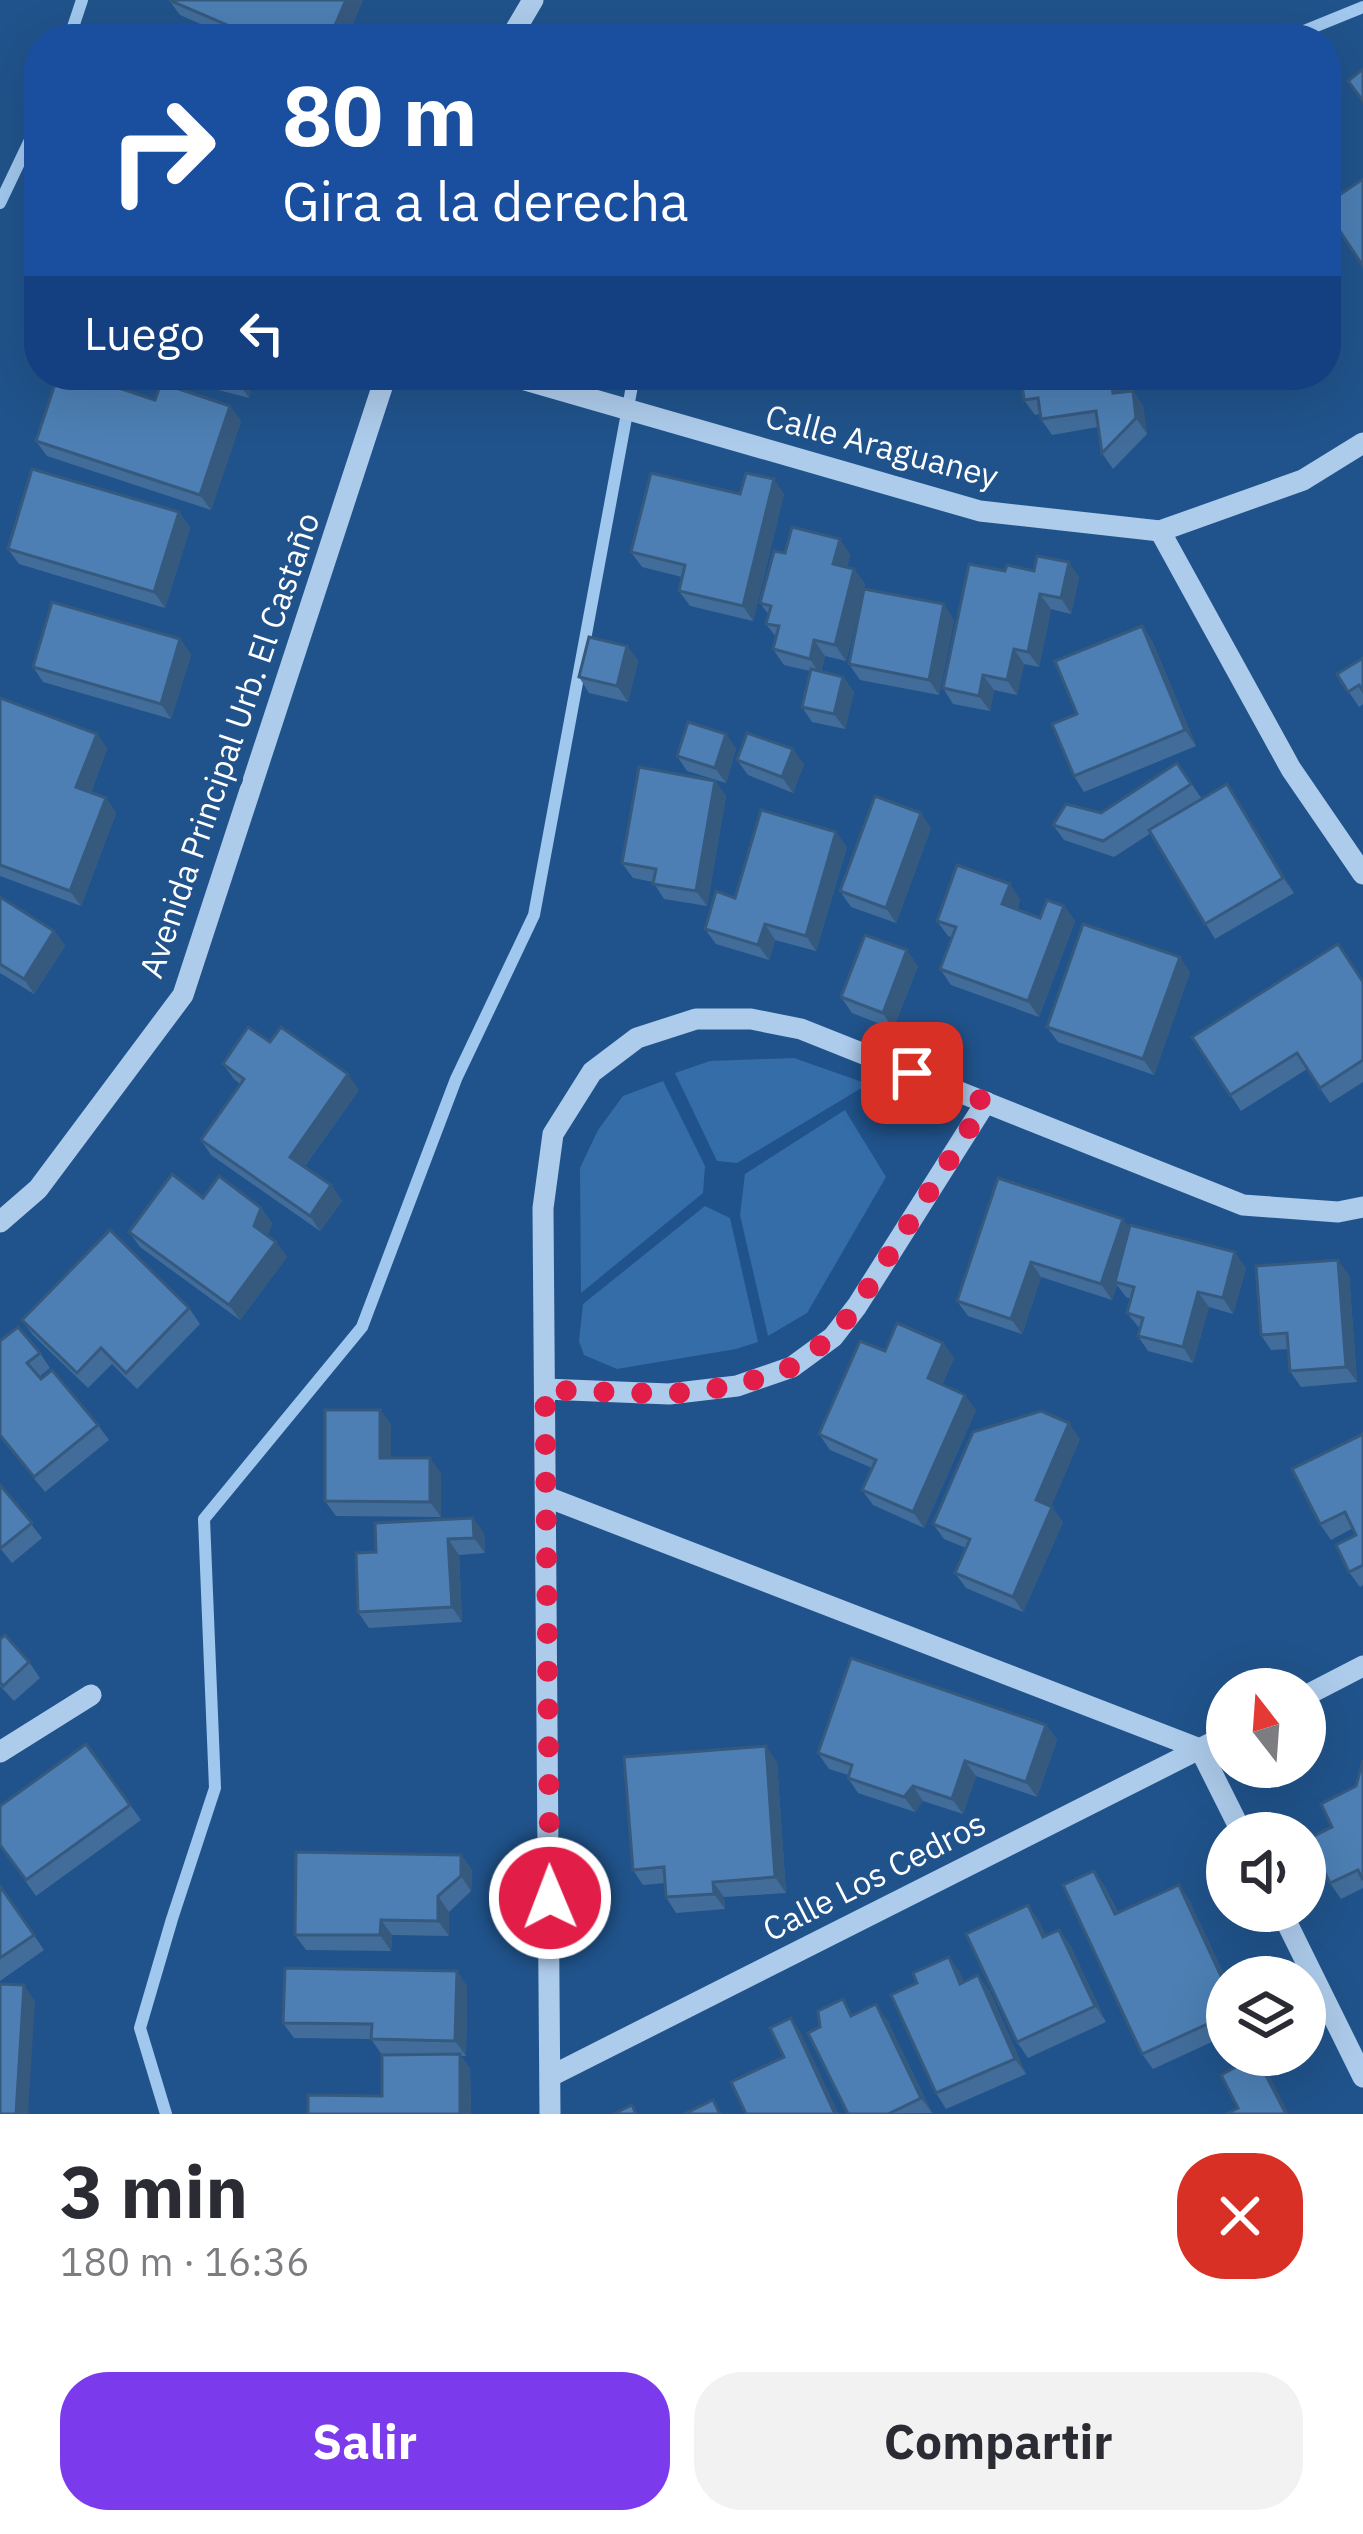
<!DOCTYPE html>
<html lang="es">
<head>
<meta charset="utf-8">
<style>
	body { margin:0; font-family:"IBM Plex Sans",sans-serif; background:#f2f2f3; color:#2b2b33; height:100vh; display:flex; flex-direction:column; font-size:45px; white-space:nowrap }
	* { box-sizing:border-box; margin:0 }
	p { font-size:39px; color:#7c7c81 }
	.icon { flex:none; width:66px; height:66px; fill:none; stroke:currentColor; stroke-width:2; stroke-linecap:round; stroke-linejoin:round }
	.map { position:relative; height:2114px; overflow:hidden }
	.sheet { display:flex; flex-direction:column; background:#fff; flex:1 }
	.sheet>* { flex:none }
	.hud { position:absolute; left:24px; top:24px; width:1317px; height:366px; border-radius:48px; box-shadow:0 12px 48px #0002; background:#1a4fa0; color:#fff; overflow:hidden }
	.needle { width:78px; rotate:343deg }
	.tools { position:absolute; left:1206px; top:1668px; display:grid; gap:24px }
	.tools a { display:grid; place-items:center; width:120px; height:120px; border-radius:50%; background:#fff; box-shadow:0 12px 48px #0002; font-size:60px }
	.pin { position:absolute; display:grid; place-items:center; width:102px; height:102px; color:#fff; margin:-51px; border-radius:24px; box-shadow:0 6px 18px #0006 }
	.me { position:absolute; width:132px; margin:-66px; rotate:359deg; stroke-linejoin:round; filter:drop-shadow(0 0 9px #0008) }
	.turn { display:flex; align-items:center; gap:42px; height:252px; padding:0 60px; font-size:54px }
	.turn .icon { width:156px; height:156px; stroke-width:2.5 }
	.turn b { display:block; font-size:84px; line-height:102px }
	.then { display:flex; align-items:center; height:114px; padding:0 60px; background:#0003; gap:24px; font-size:45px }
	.round { display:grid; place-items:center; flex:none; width:126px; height:126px; border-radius:48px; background:#f2f2f3 }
	.headline { display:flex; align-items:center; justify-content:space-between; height:204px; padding:0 60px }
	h1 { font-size:72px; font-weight:700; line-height:90px }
	.button { display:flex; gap:24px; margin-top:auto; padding:24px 60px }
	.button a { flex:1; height:138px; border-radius:48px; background:#7c3aed; color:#fff; font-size:48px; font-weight:700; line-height:138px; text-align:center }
	.button a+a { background:#f2f2f3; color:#2b2b33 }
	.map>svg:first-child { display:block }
	.green { fill:#346da8 }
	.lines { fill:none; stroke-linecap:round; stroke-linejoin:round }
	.stream { stroke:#a0c7ed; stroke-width:12 }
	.minor { stroke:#adcbeb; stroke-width:21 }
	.wall { fill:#426d9b }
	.shaded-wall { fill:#36597e }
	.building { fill:#4d7fb4; stroke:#36597e; stroke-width:3 }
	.route { stroke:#e11d48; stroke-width:21; stroke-dasharray:0 37.8 }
	.labels { text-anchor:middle; stroke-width:12; stroke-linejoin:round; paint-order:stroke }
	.street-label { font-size:33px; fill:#fff; stroke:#20538b }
</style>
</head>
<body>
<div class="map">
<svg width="1363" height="2114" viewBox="0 0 1363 2114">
	<rect width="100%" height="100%" fill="#20538b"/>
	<g class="green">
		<polygon points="794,1058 868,1084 737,1163 717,1161 675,1073 710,1061"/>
		<polygon points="663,1081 705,1166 703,1193 581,1293 580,1168 598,1130 623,1096"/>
		<polygon points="845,1110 886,1177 807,1313 768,1336 740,1215 745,1174"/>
		<polygon points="705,1206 730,1218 758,1342 736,1349 617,1369 584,1355 579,1341 583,1304"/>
	</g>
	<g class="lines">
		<g class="stream">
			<polyline points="69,39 82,0"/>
			<polyline points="890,39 909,30 956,39"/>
			<polyline points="1291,39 1299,33 1363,7"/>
			<polyline points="0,203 39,121"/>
			<polyline points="166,2114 140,2028 172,1919 215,1788 204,1519 362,1327 456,1079 534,915 634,375"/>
		</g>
		<g class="minor">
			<polyline points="510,39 533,0"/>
			<polyline points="508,375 980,511 1160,531 1303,480 1363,443"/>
			<polyline points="1160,531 1291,769 1363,874"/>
			<polyline points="0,1222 38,1189 183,995 386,375"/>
			<polyline points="545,1389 669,1394 737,1386 792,1367 833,1337 857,1306 986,1102"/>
			<polyline points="547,1497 1200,1749 1242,1833"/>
			<polyline points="1305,1696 1363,1666"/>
			<polyline points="0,1752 91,1695"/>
			<polyline points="1281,1911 1363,2077"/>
			<polyline points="551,2076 1227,1735"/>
			<polyline points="550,2114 543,1208 553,1134 592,1072 637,1038 696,1019 751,1019 801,1029 1243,1205 1338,1212 1363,1207"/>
		</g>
	</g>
	<g class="wall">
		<polygon points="169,0 363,0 346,39 235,39 180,15"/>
		<polygon points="160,375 255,375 249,398"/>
		<polygon points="1021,375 1118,375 1121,392 1133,391 1143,406 1147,434 1113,469 1102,453 1098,427 1052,435 1041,419 1041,414 1035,415 1024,400"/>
		<polygon points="155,400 230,406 241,421 211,510 47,456 36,441"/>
		<polygon points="784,494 753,621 690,606 679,591 682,577 642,567 631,552"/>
		<polygon points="179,512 190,528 165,608 19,564 8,549"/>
		<polygon points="785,553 850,554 847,567 854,569 865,584 846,661 825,656 821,672 843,677 854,692 845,729 812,722 802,707 810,671 784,665 773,649 776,637 766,624 769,615 760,603"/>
		<polygon points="1005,571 1034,571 1079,577 1071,614 1051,609 1039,667 1024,664 1017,695 994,690 990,711 953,704 943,688"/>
		<polygon points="954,620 939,695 860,680 849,664"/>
		<polygon points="1142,626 1152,641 1196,746 1084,792 1074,776 1077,714"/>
		<polygon points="180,639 191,655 171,719 43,682 33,667"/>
		<polygon points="627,646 638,661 628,702 589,693 579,677"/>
		<polygon points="1363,658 1363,704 1359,707 1337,674"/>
		<polygon points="0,698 97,734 107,749 91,792 106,798 116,813 81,906 0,876"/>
		<polygon points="726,734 736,749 726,783 687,771 677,756"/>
		<polygon points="737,760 804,764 793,793 748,775"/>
		<polygon points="1177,763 1202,799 1238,800 1294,893 1215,939 1151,833 1114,857 1064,840 1053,825 1101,813"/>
		<polygon points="715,781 726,796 707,906 664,899 653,882 633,878 622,863"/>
		<polygon points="931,828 896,923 851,907 840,891"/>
		<polygon points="847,847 816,951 775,940 769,960 716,944 705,929 735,898"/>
		<polygon points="0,897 54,931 65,946 34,994 0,973"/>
		<polygon points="1020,899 1017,910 1040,918 1064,906 1075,921 1039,1017 951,985 940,969 952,937 948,936 937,921"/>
		<polygon points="918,966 893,1029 852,1013 841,997"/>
		<polygon points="1190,972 1154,1075 1058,1042 1047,1027"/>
		<polygon points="1363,981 1363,1082 1330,1103 1307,1069 1241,1111 1192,1037"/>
		<polygon points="270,1042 359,1090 304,1167 331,1185 342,1201 320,1231 211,1155 201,1140 240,1084 234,1079 223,1064"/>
		<polygon points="998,1178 1130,1228 1246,1268 1233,1314 1209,1307 1193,1363 1148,1351 1138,1336 1140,1329 1127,1313 1131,1299 1126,1297 1117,1285 1112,1300 1041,1277 1022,1334 968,1316 957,1301"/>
		<polygon points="203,1198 261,1208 272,1223 267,1236 276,1242 287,1257 240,1320 140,1247 129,1232"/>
		<polygon points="1349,1275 1357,1382 1301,1387 1290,1371 1288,1349 1271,1350 1261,1335"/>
		<polygon points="189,1308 200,1324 137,1389 112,1364 88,1388 33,1335 22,1320"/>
		<polygon points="0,1341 40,1353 50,1368 39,1377 98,1425 109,1440 45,1492 0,1437"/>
		<polygon points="943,1343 954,1358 942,1385 976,1410 924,1528 873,1505 862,1490 872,1468 830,1450 819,1434 885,1351"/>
		<polygon points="380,1410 391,1425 391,1458 441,1473 441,1517 336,1516 325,1501"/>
		<polygon points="1363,1434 1363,1585 1360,1587 1349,1572 1356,1535 1353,1528 1331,1540 1320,1524"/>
		<polygon points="1080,1439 1051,1506 1063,1522 1023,1612 966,1588 955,1573 966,1548 944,1539 933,1524"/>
		<polygon points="0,1485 42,1538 12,1563 0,1548"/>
		<polygon points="484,1533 485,1553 459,1555 462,1622 369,1628 358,1612 376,1552"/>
		<polygon points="0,1639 29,1662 40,1678 14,1701 0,1686"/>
		<polygon points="1046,1725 1057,1740 1037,1797 976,1776 963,1814 923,1801 915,1812 858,1793 848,1778 848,1775 829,1769 818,1753"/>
		<polygon points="86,1744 141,1820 36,1896 0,1845"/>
		<polygon points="1363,1760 1363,1888 1341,1899 1330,1883 1332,1827 1356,1786"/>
		<polygon points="777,1762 786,1893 724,1897 725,1909 676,1913 666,1897 665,1883 643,1885 633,1870"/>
		<polygon points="461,1855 472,1870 471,1891 449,1912 449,1936 392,1935 391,1951 306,1950 295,1935"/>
		<polygon points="1094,1871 1105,1887 1118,1913 1179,1885 1189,1900 1227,1981 1227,2035 1153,2069 1142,2054"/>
		<polygon points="0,1886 44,1950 0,1981"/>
		<polygon points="1028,1905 1046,1936 1059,1930 1070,1945 1106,2022 1028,2058 1017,2042"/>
		<polygon points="949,1957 964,1982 989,1990 1026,2074 946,2109 936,2093 917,1983"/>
		<polygon points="467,1986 466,2056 461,2056 470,2069 471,2114 308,2114 382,2096 382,2055 371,2039 294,2038 283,2023"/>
		<polygon points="854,2015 887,2020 932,2113 848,2114 820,2027"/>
	</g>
	<g class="shaded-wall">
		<polygon points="346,0 363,0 346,39 329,39"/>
		<polygon points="241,375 255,375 249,398 239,383"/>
		<polygon points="1110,375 1118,375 1124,409 1113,393"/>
		<polygon points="1133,391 1143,406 1147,434 1136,418"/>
		<polygon points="230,406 241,421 211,510 200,495"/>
		<polygon points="774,479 784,494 753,621 743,606"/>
		<polygon points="179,512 190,528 165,608 154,592"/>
		<polygon points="840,539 850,554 844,579 833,564"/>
		<polygon points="1069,562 1079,577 1071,614 1061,598"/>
		<polygon points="854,569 865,584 846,661 835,645"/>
		<polygon points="1040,594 1051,609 1039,667 1028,652"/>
		<polygon points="944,604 954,620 939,695 929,680"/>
		<polygon points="1142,626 1152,641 1196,746 1185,730"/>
		<polygon points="180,639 191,655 171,719 161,704"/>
		<polygon points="814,640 825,656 820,674 810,659"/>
		<polygon points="627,646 638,661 628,702 617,686"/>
		<polygon points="1014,649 1024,664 1017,695 1007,680"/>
		<polygon points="983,675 994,690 990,711 979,696"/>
		<polygon points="843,677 854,692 845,729 834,714"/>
		<polygon points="97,734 107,749 87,802 76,787"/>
		<polygon points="726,734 736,749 726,783 715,768"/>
		<polygon points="793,749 804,764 793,793 782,777"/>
		<polygon points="715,781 726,796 707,906 696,891"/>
		<polygon points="1227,784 1238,800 1294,893 1283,878"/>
		<polygon points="106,798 116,813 81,906 70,891"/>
		<polygon points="921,813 931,828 896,923 886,908"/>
		<polygon points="836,832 847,847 816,951 806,936"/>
		<polygon points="1010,884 1020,899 1013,919 1002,904"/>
		<polygon points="1064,906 1075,921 1039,1017 1028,1001"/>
		<polygon points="765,924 775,940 769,960 758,945"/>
		<polygon points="54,931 65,946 34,994 24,979"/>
		<polygon points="907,950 918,966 893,1029 883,1013"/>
		<polygon points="1180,957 1190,972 1154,1075 1143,1059"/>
		<polygon points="348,1074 359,1090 300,1172 290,1157"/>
		<polygon points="331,1185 342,1201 320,1231 310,1216"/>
		<polygon points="261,1208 272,1223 265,1241 254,1226"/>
		<polygon points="1123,1219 1134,1234 1112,1300 1101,1284"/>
		<polygon points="276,1242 287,1257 240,1320 229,1305"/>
		<polygon points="1235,1252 1246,1268 1233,1314 1223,1298"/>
		<polygon points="1338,1260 1349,1275 1357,1382 1346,1367"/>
		<polygon points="1031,1262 1041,1277 1022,1334 1011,1319"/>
		<polygon points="1198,1292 1209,1307 1193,1363 1183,1347"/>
		<polygon points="943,1343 954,1358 938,1394 928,1378"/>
		<polygon points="965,1395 976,1410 924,1528 913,1512"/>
		<polygon points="380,1410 391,1425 391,1473 380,1458"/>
		<polygon points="1069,1423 1080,1439 1047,1516 1036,1500"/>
		<polygon points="430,1458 441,1473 441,1517 430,1502"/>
		<polygon points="1052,1507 1063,1522 1023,1612 1013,1597"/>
		<polygon points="473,1518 484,1533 485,1553 474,1538"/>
		<polygon points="448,1539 459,1555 462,1622 452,1607"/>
		<polygon points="1046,1725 1057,1740 1037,1797 1026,1782"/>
		<polygon points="766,1746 777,1762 786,1893 775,1877"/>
		<polygon points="965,1761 976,1776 963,1814 952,1799"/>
		<polygon points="913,1786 923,1801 915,1812 904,1797"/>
		<polygon points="461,1855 472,1870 471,1891 461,1876"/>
		<polygon points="1094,1871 1105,1887 1125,1930 1115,1914"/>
		<polygon points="713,1882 724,1897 725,1909 714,1894"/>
		<polygon points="1179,1885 1189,1900 1227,1981 1227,1989"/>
		<polygon points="438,1896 449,1912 449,1936 438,1921"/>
		<polygon points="1028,1905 1039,1921 1054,1952 1043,1937"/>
		<polygon points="381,1920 392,1935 391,1951 380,1935"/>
		<polygon points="1059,1930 1070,1945 1106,2022 1095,2006"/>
		<polygon points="949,1957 960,1972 971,1999 960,1984"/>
		<polygon points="457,1971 467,1986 466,2056 455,2041"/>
		<polygon points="978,1975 989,1990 1026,2074 1015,2059"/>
		<polygon points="24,1985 35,2001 28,2114 16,2114"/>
		<polygon points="876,2004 887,2020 932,2113 921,2098"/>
		<polygon points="791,2018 801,2033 839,2114 835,2114"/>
		<polygon points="460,2054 470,2069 471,2114 460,2114"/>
		<polygon points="1256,2056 1267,2071 1289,2114 1286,2114"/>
	</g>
	<g class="building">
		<polygon points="169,0 346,0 329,39 260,39"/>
		<polygon points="1363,69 1363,101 1348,81"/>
		<polygon points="1363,179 1363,266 1326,210 1326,204"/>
		<polygon points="58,375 80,375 155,400 161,383 230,406 200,495 36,441"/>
		<polygon points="209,375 241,375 239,383"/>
		<polygon points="1021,375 1110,375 1113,393 1133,391 1136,418 1102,453 1096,411 1041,419 1038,398 1024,400"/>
		<polygon points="32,469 179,512 154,592 8,549"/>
		<polygon points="651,473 740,494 746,473 774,479 743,606 679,591 685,565 631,552"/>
		<polygon points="792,527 840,539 833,564 854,569 835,645 814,640 810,659 773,649 779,626 766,624 771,606 760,603 774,551 785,553"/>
		<polygon points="1037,556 1069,562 1061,598 1040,594 1028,652 1014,649 1007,680 983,675 979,696 943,688 969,564 1005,571 1007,565 1034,571"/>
		<polygon points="864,589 944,604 929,680 849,664"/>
		<polygon points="52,602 180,639 161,704 33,667"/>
		<polygon points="1142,626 1185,730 1074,776 1052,724 1077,714 1055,661"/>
		<polygon points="589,637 627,646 617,686 579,677"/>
		<polygon points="1363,658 1363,691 1359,685 1348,692 1337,674"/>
		<polygon points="811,669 843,677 834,714 802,707"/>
		<polygon points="0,698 97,734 76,787 106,798 70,891 0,865"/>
		<polygon points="688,722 726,734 715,768 677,756"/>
		<polygon points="747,733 793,749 782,777 737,760"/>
		<polygon points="1177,763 1191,784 1103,841 1053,825 1066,804 1101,813"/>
		<polygon points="639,767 715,781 696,891 653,884 656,869 622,863"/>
		<polygon points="1227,784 1283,878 1205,924 1149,830"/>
		<polygon points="875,796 921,813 886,908 840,891"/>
		<polygon points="761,810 836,832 806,936 765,924 758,945 705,929 716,891 735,898"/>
		<polygon points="957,865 1010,884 1002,904 1040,918 1047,900 1064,906 1028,1001 940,969 956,927 937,921"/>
		<polygon points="0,897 54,931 24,979 0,964"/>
		<polygon points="1083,924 1180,957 1143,1059 1047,1027"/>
		<polygon points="865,935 907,950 883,1013 841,997"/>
		<polygon points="1338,944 1363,982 1363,1060 1320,1088 1297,1053 1230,1095 1192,1037"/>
		<polygon points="248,1027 270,1042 281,1027 348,1074 290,1157 331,1185 310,1216 201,1140 244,1079 223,1064"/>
		<polygon points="172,1174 203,1198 219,1176 261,1208 254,1226 276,1242 229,1305 129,1232"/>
		<polygon points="998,1178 1123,1219 1101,1284 1031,1262 1011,1319 957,1301"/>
		<polygon points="1130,1225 1235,1252 1223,1298 1198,1292 1183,1347 1138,1336 1143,1318 1127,1313 1134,1287 1115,1282"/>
		<polygon points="110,1230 189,1308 126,1373 101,1348 77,1373 22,1320"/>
		<polygon points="1338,1260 1346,1367 1290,1371 1287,1333 1261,1335 1256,1266"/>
		<polygon points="897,1323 943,1343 928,1378 965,1395 913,1512 862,1490 876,1460 819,1434 860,1341 885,1351"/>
		<polygon points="18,1327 40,1353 27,1363 41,1379 52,1370 98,1425 34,1477 0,1435 0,1341"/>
		<polygon points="325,1410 380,1410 380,1458 430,1458 430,1502 325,1501"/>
		<polygon points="1041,1411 1069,1423 1036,1500 1052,1507 1013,1597 955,1573 970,1539 933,1524 973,1432"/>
		<polygon points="1363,1434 1363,1565 1349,1572 1336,1545 1356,1535 1345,1512 1320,1524 1292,1469"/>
		<polygon points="0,1485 32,1523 1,1548 0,1546"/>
		<polygon points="473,1518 474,1538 448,1539 452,1607 358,1612 356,1553 376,1552 375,1523"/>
		<polygon points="5,1635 29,1662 3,1686 0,1682 0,1639"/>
		<polygon points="851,1658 1046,1725 1026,1782 965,1761 952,1799 913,1786 904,1797 848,1778 852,1765 818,1753"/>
		<polygon points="86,1744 130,1805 26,1880 0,1845 0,1806"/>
		<polygon points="766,1746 775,1877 713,1882 714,1894 666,1897 664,1867 633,1870 624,1757"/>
		<polygon points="1363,1760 1363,1880 1358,1870 1330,1883 1308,1839 1332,1827 1321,1804 1356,1786"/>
		<polygon points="296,1852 461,1855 461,1876 438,1896 438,1921 381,1920 380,1935 295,1935"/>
		<polygon points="1094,1871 1115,1914 1179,1885 1227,1989 1227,2015 1142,2054 1063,1885"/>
		<polygon points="0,1886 34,1935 0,1958"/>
		<polygon points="1028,1905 1043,1937 1059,1930 1095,2006 1017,2042 966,1934"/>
		<polygon points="949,1957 960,1984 978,1975 1015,2059 936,2093 891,1995 917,1983 913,1973"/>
		<polygon points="285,1968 457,1971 455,2041 371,2039 372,2024 283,2023"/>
		<polygon points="0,1984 24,1985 16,2114 0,2114"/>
		<polygon points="843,1999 851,2016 876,2004 921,2098 888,2114 848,2114 808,2033 820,2027 818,2011"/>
		<polygon points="791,2018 835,2114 746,2114 731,2082 784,2057 770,2028"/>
		<polygon points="460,2054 460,2114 308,2114 308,2095 382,2096 382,2055"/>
		<polygon points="1256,2056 1286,2114 1226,2114 1238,2108 1221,2075"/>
		<polygon points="713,2100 720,2114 684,2114"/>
		<polygon points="632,2105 636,2114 613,2114"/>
	</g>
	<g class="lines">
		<polyline class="route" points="550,1898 545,1390 669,1394 736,1386 792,1367 833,1336 857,1306 986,1102 912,1073"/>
	</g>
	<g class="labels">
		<g class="street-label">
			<text transform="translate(882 446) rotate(15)" y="12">Calle Araguaney</text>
			<text transform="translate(229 745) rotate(-71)" y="12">Avenida Principal Urb. El Castaño</text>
			<text transform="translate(874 1876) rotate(-27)" y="12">Calle Los Cedros</text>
		</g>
	</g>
</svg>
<div class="tools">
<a><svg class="needle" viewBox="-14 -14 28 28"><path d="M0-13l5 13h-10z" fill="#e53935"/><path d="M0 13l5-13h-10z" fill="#7c7c81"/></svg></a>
<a><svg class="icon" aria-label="sound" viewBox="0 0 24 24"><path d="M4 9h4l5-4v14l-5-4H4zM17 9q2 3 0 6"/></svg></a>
<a><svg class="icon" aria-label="layers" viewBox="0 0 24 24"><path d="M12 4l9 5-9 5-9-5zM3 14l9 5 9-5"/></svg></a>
</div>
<div class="pin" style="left:912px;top:1073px;background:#d93025"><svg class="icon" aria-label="arrive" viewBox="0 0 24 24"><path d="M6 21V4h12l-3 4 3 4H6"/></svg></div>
<svg class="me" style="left:550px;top:1898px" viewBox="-20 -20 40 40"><circle r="17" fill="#e11d48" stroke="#fff" stroke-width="3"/><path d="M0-11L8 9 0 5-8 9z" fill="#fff"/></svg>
<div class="hud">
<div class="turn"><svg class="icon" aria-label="right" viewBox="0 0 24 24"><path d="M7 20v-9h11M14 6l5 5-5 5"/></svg><div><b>80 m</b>Gira a la derecha</div></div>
<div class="then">Luego<svg class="icon" aria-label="left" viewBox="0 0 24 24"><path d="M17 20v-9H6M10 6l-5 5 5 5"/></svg></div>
</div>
</div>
<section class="sheet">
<div class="headline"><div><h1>3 min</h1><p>180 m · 16:36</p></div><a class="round" style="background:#d93025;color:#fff"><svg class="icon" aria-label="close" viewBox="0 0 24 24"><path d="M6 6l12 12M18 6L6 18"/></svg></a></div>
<div class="button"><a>Salir</a><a>Compartir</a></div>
</section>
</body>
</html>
